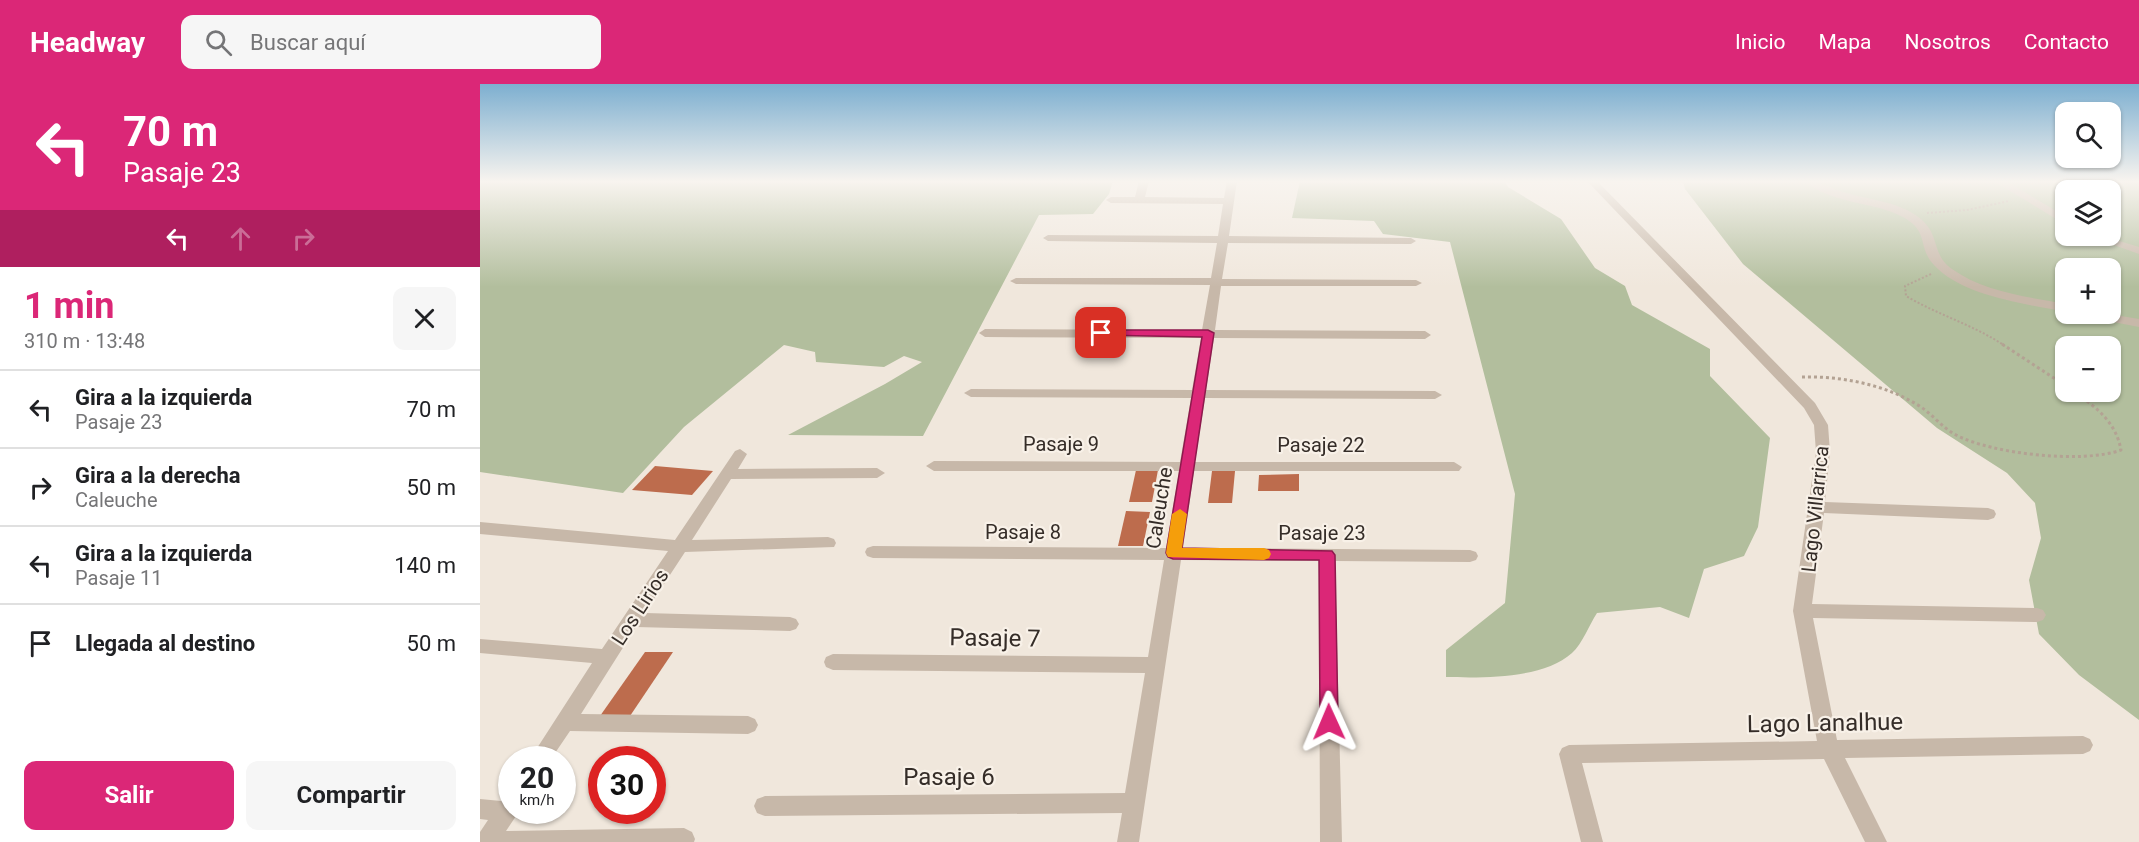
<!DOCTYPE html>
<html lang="es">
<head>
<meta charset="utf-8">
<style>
	body { margin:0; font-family:Roboto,sans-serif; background:#f6f6f6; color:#202124; height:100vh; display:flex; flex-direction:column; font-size:22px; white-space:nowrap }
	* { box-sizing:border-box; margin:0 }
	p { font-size:20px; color:#757577 }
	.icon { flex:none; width:33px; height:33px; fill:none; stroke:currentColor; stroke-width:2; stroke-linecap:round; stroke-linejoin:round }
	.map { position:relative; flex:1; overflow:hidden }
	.panel { display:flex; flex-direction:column; background:#fff; width:480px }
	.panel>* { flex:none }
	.hud { background:#db2777; color:#fff; overflow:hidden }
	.buttons { position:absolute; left:1575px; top:18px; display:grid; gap:12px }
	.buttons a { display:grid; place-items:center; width:66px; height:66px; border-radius:12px; background:#fff; box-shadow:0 2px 4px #0004; font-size:30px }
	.speed { position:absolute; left:18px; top:662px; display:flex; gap:12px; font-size:30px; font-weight:700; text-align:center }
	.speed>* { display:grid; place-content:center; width:78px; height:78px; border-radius:50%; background:#fff; box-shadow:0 2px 4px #0004; line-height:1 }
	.speed small { font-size:15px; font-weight:400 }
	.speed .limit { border:9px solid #d22; background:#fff; color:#111 }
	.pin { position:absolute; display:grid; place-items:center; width:51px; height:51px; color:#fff; margin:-26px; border-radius:12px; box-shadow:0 3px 9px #0006 }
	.me { position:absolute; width:66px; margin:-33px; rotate:359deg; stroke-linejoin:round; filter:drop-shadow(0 0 4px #0008) }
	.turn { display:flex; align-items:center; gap:21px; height:126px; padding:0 24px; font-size:27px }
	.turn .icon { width:78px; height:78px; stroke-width:2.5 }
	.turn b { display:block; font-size:42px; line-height:51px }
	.lanes { display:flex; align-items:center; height:57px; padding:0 24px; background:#0003; justify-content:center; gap:30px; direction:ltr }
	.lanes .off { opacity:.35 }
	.round { display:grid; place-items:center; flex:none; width:63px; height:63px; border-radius:12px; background:#f6f6f6 }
	.head { display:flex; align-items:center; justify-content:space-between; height:102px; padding:0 24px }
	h1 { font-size:36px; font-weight:700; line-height:45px; color:#db2777 }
	.primary-button { display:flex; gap:12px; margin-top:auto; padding:12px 24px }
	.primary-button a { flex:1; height:69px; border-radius:12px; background:#db2777; color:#fff; font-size:24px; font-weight:700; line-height:69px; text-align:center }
	.primary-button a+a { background:#f6f6f6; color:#202124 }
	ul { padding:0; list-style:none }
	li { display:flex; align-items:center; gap:18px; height:78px; padding:0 24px; border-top:2px solid #e0e0e0 }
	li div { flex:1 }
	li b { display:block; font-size:22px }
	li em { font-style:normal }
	header { display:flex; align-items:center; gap:36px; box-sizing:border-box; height:84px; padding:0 30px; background:#db2777; color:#fff }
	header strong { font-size:28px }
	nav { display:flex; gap:33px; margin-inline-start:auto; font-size:21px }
	.search { width:420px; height:54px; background:#f6f6f6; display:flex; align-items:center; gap:15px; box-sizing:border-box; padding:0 21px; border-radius:12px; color:#757577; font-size:22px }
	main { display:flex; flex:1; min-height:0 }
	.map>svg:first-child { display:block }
	.green { fill:#b2be9d; fill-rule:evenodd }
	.building { fill:#bd6c4d }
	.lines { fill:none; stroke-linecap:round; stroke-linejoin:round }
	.path-far1 { stroke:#b3a293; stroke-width:2; stroke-dasharray:2 2; stroke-linecap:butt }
	.path { stroke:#b3a293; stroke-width:3; stroke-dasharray:3 3; stroke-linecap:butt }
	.minor { fill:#c7b8a9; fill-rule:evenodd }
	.route { fill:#db2777; stroke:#8e194d; stroke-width:1.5 }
	.slow { fill:#f59e0b }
	.labels { text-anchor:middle; stroke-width:4.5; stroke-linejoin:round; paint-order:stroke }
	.street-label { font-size:20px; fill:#352d28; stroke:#f8f1e8 }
	.near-street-label { font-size:24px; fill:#352d28; stroke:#f8f1e8 }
</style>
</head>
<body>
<header>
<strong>Headway</strong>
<div class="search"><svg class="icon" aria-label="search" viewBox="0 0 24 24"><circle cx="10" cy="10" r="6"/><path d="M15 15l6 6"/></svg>Buscar aquí</div>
<nav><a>Inicio</a><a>Mapa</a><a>Nosotros</a><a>Contacto</a></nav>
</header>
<main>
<section class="panel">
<div class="hud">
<div class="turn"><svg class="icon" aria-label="left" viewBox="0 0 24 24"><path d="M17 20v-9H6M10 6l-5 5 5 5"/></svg><div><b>70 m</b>Pasaje 23</div></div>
<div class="lanes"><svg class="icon" aria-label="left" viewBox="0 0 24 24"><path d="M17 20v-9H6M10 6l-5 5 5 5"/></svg><svg class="icon off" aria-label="ahead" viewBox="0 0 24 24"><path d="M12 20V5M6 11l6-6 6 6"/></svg><svg class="icon off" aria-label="right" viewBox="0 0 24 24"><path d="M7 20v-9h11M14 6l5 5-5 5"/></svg></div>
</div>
<div class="head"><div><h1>1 min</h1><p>310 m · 13:48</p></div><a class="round"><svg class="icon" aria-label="close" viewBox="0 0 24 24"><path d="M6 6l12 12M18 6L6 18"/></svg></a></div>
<ul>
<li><svg class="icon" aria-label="left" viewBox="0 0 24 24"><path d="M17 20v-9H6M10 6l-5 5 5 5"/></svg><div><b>Gira a la izquierda</b><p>Pasaje 23</p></div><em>70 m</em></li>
<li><svg class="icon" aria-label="right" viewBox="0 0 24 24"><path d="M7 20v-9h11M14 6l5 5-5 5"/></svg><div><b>Gira a la derecha</b><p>Caleuche</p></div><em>50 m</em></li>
<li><svg class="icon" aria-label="left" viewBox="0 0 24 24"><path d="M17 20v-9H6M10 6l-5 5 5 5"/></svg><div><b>Gira a la izquierda</b><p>Pasaje 11</p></div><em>140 m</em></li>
<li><svg class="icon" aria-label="arrive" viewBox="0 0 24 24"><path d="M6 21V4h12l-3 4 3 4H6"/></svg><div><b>Llegada al destino</b></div><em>50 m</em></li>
</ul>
<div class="primary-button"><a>Salir</a><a>Compartir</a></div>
</section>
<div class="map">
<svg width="1659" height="758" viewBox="0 0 1659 758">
	<rect width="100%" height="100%" fill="#f0e7dc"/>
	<g class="green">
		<polygon points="0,97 633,97 629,110 613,130 559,131 443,352 308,351 405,300 442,278 424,272 404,283 336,278 335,268 304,261 204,343 143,409 0,388"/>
		<path d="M820,97h204l4,6 53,32 34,49 30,18 7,19 78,44v27l60,62 -12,89 -14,29 -40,13 -15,49 -29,-11 -63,6c-8,12 -14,30 -25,40 -29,26 -89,25 -126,24v-27l59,-47 10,-109 -65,-252 -67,-8 -9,-13 -82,-3z"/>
		<path d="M1203,97h456v539l-60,-45 -40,-41 -10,-54 12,-42 -6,-35 -28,-30 -70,-45 -194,-164 -58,-75zM1586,106h44v46h-44zM1586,184h44v46h-44zM1586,262h44v46h-44z"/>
	</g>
	<g class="building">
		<polygon points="175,382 233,387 212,411 152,406"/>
		<polygon points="656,386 678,386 672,418 649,418"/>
		<polygon points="732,387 755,387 752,419 728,419"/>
		<polygon points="819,390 819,407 778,407 779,391"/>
		<polygon points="646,427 670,428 663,462 638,462"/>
		<polygon points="165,568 193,568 150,632 120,632"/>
	</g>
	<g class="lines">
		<g class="path-far1">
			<polyline points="1447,129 1487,126 1529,117"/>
			<path d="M1451,190l-26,12 1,10c32,19 68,29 99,50"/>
		</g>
		<g class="path">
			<polyline points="1522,260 1586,302"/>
			<path d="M1322,293c38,-1 81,7 114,27 15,8 25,23 40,31 36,19 127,29 165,15 -5,-28 -25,-43 -47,-58"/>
		</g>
		<g class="minor">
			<polygon points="659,97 669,97 665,113 744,114 747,97 757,97 749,152 931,154 936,157 931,160 748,159 742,195 936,196 942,199 936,202 741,202 735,246 945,247 951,251 945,255 734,254 726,306 955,307 962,311 955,315 725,314 715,378 974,378 982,383 979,387 714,387 703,464 990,466 996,468 998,472 996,476 990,478 855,477 862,758 840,758 839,477 701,476 659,758 637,758 642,729 285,732 277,729 274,722 277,715 285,712 645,709 665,589 353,586 346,583 344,578 346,573 353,570 668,573 684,476 393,474 387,472 385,468 387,464 393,462 686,464 699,387 454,387 446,382 454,377 700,378 711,314 491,313 484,309 491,305 712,306 721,254 505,253 499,249 505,245 722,246 730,201 536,200 530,197 536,194 731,194 737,159 568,157 563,154 568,151 738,152 743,120 631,119 626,116 631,113 655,113"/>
			<polygon points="1107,97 1117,97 1335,319 1348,341 1350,368 1345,418 1508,424 1514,426 1516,430 1514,434 1508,436 1344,429 1332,520 1557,524 1563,526 1566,531 1563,536 1557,538 1333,534 1357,656 1603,652 1610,655 1613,661 1610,667 1603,670 1365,674 1407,758 1385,758 1344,675 1102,679 1123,758 1101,758 1079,670 1082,664 1089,661 1337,657 1313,527 1336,368 1334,341 1324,324"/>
			<path d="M1325,97c14,0 22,6 35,10 26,9 65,10 85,32 14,15 8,33 27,46 32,23 76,28 114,35v8c-40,-8 -104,-16 -132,-47 -17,-18 -4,-33 -31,-48 -30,-16 -73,-13 -98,-36z"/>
			<polygon points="1514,97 1526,97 1586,133 1586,141"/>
			<polygon points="1609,152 1623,152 1659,163 1659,170"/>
			<polygon points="1607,230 1629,230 1659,235 1659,243 1613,234"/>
			<polygon points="260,365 267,370 258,385 397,384 405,389 397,394 251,395 212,456 348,453 354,455 356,459 354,463 205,468 165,529 310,533 316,535 319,540 316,545 310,547 156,543 101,630 268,632 275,635 278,641 275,647 268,650 90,647 71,675 50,675 112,579 0,569 0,555 122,565 188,467 0,450 0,438 195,456 255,367"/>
			<polygon points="32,709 32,726 40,726 26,747 204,744 212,748 215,755 214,758 0,758 0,748 8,736 0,735 0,715 21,717 24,712"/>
		</g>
	</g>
	<linearGradient id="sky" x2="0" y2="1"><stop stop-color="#7dafd0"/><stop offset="0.48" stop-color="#f8f4ef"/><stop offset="1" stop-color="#f8f4ef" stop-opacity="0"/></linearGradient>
	<rect width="1659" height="203" fill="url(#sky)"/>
	<polygon class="route" points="621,246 728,246 734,249 702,464 852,467 855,471 858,638 856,644 849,646 843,644 840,638 839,476 693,475 688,473 686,469 722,253 617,251 617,247"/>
	<polygon class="slow" points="700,425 707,430 702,464 784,464 789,466 791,470 789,474 784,476 688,473 686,469 692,430"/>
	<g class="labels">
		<g class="street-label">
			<text x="581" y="367">Pasaje 9</text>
			<text x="841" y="368">Pasaje 22</text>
			<text transform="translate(679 424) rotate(-81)" y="7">Caleuche</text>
			<text transform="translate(1335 425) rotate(-84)" y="7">Lago Villarrica</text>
			<text x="543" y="455">Pasaje 8</text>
			<text x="842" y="456">Pasaje 23</text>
			<text transform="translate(160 523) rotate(-57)" y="7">Los Lirios</text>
		</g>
		<g class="near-street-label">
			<text transform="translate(515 554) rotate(1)" y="8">Pasaje 7</text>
			<text transform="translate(1345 639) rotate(-1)" y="8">Lago Lanalhue</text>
			<text x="469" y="701">Pasaje 6</text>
		</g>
	</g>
</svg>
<div class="buttons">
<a><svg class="icon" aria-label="search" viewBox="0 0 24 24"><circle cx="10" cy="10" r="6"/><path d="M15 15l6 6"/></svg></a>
<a><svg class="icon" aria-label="layers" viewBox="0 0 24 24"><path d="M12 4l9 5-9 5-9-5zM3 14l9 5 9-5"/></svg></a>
<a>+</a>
<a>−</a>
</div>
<div class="speed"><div>20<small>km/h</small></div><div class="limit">30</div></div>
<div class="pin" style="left:621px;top:249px;background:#d93025"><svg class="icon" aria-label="arrive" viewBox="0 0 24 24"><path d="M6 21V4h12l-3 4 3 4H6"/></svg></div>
<svg class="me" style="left:849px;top:638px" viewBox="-20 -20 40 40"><path d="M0-17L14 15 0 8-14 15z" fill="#db2777" stroke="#fff" stroke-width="4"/></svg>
</div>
</main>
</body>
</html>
